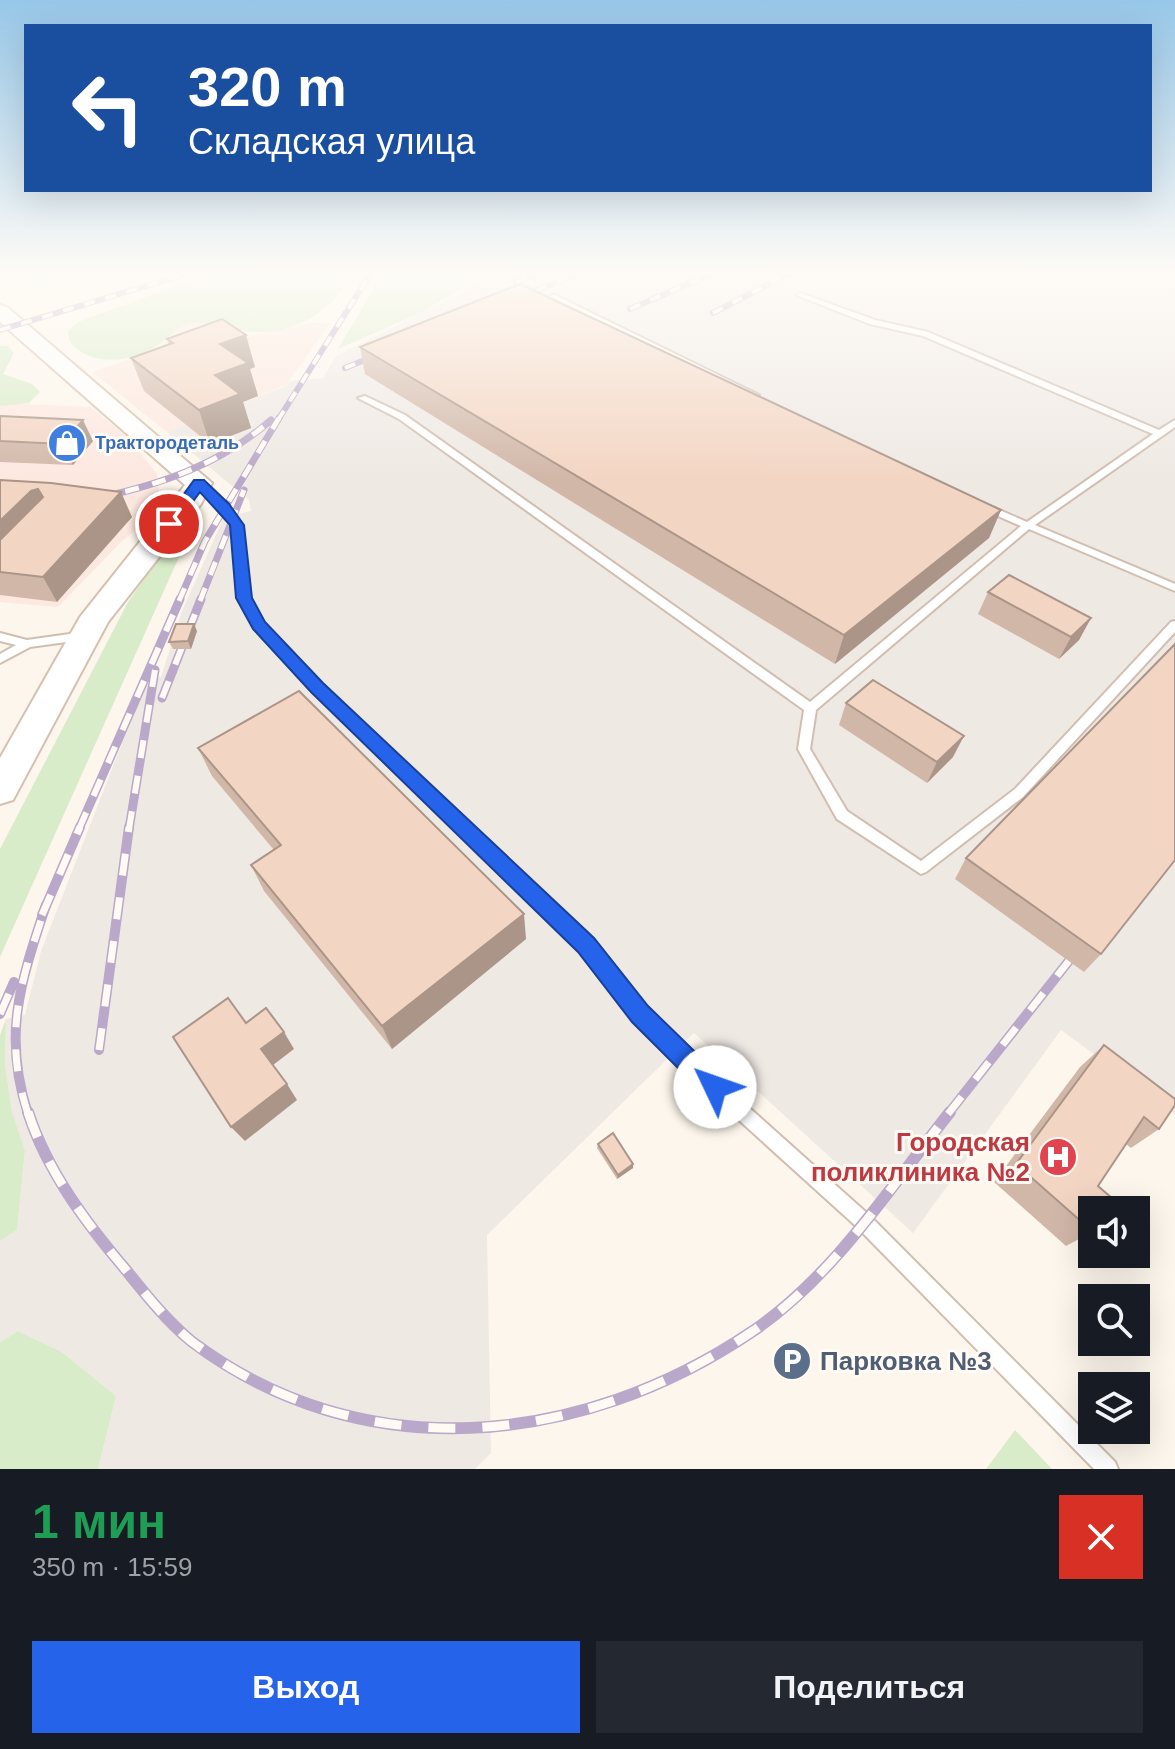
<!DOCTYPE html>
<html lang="ru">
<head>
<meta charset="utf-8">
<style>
	body { margin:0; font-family:Helvetica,sans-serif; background:#242831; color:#f1f3f6; height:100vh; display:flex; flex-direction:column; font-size:30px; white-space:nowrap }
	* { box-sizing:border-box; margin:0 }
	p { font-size:26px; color:#9ea1a6 }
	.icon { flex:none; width:44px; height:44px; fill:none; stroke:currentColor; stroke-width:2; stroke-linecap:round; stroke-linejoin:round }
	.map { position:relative; height:1469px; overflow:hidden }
	.side { display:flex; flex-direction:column; background:#171b24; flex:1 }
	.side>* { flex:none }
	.hud { position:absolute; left:24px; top:24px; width:1128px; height:168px; border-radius:0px; box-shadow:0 8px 32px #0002; background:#1a4fa0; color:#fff; overflow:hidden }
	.tools { position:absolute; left:1078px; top:1196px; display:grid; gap:16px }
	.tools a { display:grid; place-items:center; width:72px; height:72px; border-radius:0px; background:#171b24; box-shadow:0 8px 32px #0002; font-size:40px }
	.pin { position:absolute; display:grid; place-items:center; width:68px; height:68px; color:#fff; margin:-34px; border:4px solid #fff; border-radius:50%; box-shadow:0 2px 8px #0007 }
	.me { position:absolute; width:88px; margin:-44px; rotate:312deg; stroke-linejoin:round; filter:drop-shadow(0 0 6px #0008) }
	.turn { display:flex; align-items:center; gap:28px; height:168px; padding:0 32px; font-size:36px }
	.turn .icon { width:104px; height:104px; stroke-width:2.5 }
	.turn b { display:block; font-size:56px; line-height:68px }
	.round { display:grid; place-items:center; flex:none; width:84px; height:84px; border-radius:0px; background:#242831 }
	.summary { display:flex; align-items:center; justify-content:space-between; height:136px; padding:0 32px }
	h1 { font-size:48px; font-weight:600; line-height:60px; color:#1e9e55 }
	.action { display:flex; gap:16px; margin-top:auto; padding:16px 32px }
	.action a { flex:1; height:92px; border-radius:0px; background:#2563eb; color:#fff; font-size:32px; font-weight:600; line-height:92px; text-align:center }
	.action a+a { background:#242831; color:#f1f3f6 }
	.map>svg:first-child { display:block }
	.commercial { fill:#fde8e0 }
	.industrial { fill:#efe9e4 }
	.green { fill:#d8ecc9 }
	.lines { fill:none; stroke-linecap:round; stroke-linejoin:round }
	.lane-casing { stroke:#d1beb0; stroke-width:4 }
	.secondary-casing { stroke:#d6c0b0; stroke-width:4 }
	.lane { fill:#fff; fill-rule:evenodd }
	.secondary { fill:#fff; fill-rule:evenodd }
	.rail-far4-casing { stroke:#b9a8c9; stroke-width:6 }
	.rail-far3-casing { stroke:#b9a8c9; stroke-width:7 }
	.rail-far2-casing { stroke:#b9a8c9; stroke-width:9 }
	.rail-far1-casing { stroke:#b9a8c9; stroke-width:10 }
	.rail-casing { stroke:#b9a8c9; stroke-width:12 }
	.rail-far4 { stroke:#fffaf3; stroke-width:4; stroke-dasharray:11; stroke-linecap:butt }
	.rail-far3 { stroke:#fffaf3; stroke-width:5; stroke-dasharray:14; stroke-linecap:butt }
	.rail-far2 { stroke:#fffaf3; stroke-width:6; stroke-dasharray:18; stroke-linecap:butt }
	.rail-far1 { stroke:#fffaf3; stroke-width:7; stroke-dasharray:22; stroke-linecap:butt }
	.rail { stroke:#fffaf3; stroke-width:9; stroke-dasharray:27; stroke-linecap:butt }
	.wall { fill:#d1b7a8 }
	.shaded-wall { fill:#aa9588 }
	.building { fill:#f3d5c3; stroke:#aa9588; stroke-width:2 }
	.route { fill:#2563eb; stroke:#184099; stroke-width:2 }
	.labels { text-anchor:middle; stroke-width:6; stroke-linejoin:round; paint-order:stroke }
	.far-shop-label { font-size:18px; font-weight:bold; fill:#366cbe; stroke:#fffaf3; text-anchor:start }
	.near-health-label { font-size:26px; font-weight:bold; fill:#be3a42; stroke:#fffaf3; text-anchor:end }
	.near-service-label { font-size:26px; font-weight:bold; fill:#4e5e75; stroke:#fffaf3; text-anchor:start }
</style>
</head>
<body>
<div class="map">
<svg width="1175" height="1469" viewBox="0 0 1175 1469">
	<rect width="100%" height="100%" fill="#fdf6ec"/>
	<g class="commercial">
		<polygon points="201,317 244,338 310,323 330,323 286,385 167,432 92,372 155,350 173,337 168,325"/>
		<polygon points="0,403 91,407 128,438 157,474 161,510 122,541 58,607 0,602"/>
	</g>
	<polygon class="industrial" points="465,273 1175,273 1175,1114 1061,1030 913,1233 694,1033 487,1235 491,1453 475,1469 98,1469 116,1396 62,1352 18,1331 0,1342 0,1241 17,1230 25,1151 12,1112 5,1065 6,1019 25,1015 41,951 147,679 161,677 182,611 224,517 251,511 249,500 167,432 286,386 290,381 323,378 336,356 482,282"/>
	<g class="green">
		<path d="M107,273c-28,9 -81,23 -104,1z"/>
		<path d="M212,273h141c-21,41 -67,67 -114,57 -17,-3 -36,-12 -54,-5 -9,3 -16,13 -25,19 -23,14 -50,22 -75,10 -11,-6 -16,-10 -17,-23l10,-9z"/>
		<polygon points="383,273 456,273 465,279 465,287 422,312 338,349"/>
		<polygon points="0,346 8,346 14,353 3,374 32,384 40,392 29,403 0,406"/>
		<polygon points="196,519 0,957 0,849 128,602 167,546"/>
		<polygon points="6,1019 5,1065 12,1112 25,1151 17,1230 0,1241 0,1035"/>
		<polygon points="18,1331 62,1352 116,1396 98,1469 0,1469 0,1342"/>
		<polygon points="1015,1430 1052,1469 986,1469"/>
	</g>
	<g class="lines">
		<defs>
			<g id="lane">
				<polygon points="800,293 875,320 928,332 1159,430 1175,420 1175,427 1035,525 1175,584 1175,591 1029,529 816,710 810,749 847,811 921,861 1015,789 1171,622 1175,621 1175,632 1023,797 926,872 921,874 837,819 798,749 804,710 399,419 358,398 365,396 405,415 810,702 1021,526 984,510 984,506 990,506 1027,522 1153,434 923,336 870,324 798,296 797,295"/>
				<polygon points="551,295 555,295 759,395 752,397 551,297"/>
				<polygon points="199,480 202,481 227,505 242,525 249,598 262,623 321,685 591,940 633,996 678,1044 869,1215 1115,1462 1118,1469 1094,1469 857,1227 666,1054 623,1006 581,950 313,691 254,628 239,598 232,525 221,509 196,485 196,481"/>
				<polygon points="84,632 89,636 88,639 30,647 0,663 0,654 16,645 0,641 0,633 27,640"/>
			</g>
			<polygon id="secondary" points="0,305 7,307 212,483 201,504 108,622 13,800 0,804 0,758 80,617 185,485 0,322"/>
		</defs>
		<use href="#lane" class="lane-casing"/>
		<use href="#secondary" class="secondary-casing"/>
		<use href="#lane" class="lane"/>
		<use href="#secondary" class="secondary"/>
		<defs>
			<g id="rail-far4">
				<polyline points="516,282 540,273"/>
				<polyline points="516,299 579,273"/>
				<polyline points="630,309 713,273"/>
				<polyline points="713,313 790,273"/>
				<polyline points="0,330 189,273"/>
				<polyline points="345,368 382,353"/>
				<polyline points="278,420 371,273"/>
			</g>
			<g id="rail-far3">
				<path d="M98,498c64,-14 123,-34 173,-78"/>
				<polyline points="179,601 205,541 279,418"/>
				<polyline points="200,601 244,490"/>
			</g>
			<g id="rail-far2">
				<polyline points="162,698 201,599"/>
				<polyline points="79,829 180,599"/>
				<polyline points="129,829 155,670"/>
			</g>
			<g id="rail-far1">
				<polyline points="42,915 80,827"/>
				<polyline points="0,1014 14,982"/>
				<polyline points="99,1050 129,827"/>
				<path d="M28,1114c-26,-80 -7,-133 18,-209"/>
				<polyline points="948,1114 1083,943"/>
			</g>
			<path id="rail" d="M28,1112c19,59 58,111 98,158 20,25 40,50 65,71 170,128 389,107 562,-10 81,-55 137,-144 197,-219"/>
		</defs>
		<use href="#rail-far4" class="rail-far4-casing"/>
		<use href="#rail-far3" class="rail-far3-casing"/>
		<use href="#rail-far2" class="rail-far2-casing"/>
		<use href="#rail-far1" class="rail-far1-casing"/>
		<use href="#rail" class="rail-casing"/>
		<use href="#rail-far4" class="rail-far4"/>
		<use href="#rail-far3" class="rail-far3"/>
		<use href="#rail-far2" class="rail-far2"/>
		<use href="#rail-far1" class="rail-far1"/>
		<use href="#rail" class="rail"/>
	</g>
	<g class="wall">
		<polygon points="167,339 255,367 250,369 258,396 243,402 251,428 210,444 144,391 131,358 169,344"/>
		<polygon points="360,347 1001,510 989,538 835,664 365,374"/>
		<polygon points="0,416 93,441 73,465 0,462"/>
		<polygon points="0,480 132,517 57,602 0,595"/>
		<polygon points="988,592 1091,618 1079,640 1059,659 978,614"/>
		<polygon points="197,631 191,649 173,649 169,642"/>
		<polygon points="846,703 953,757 927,783 839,725"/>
		<polygon points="198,748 526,939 392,1049 264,891 251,865 274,850 212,776"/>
		<polygon points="966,858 1101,954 1084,972 955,879"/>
		<polygon points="1104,1045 1159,1129 1131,1148 1126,1144 1098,1186 1092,1210 1092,1232 1066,1246 994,1182 1080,1067"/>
		<polygon points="598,1144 633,1164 633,1168 617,1179 597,1148"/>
	</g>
	<g class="shaded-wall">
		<polygon points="246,335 255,367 250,369 258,396 243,402 251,428 210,444 199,410 215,375 220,344"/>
		<polygon points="83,420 93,441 73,465 63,444"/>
		<polygon points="38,489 51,513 0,561 0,521 31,491"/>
		<polygon points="121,492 132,517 57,602 43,577"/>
		<polygon points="1001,510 989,538 835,664 844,635"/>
		<polygon points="1091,618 1079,640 1059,659 1071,637"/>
		<polygon points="194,624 197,631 191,649 188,641"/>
		<polygon points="964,736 953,757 927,783 937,762"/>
		<polygon points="524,914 526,939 392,1049 382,1026"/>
		<polygon points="284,1032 294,1049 273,1065 261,1049"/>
		<polygon points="287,1084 297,1100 245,1141 231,1127"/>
		<polygon points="633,1164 633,1168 617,1179 618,1175"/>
	</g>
	<g class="building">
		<polygon points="520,284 1001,510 844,635 360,347"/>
		<polygon points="222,319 246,335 220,344 248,363 215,375 240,394 199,410 131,358 173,343 167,339"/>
		<polygon points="0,416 83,420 63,444 0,441"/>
		<polygon points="0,480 51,483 121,492 43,577 0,572 0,540 43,497 38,489 31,491 0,521"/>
		<polygon points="1009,575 1091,618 1071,637 988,592"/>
		<polygon points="176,624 194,624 188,641 169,642"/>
		<polygon points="1175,644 1175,860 1101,954 966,858"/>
		<polygon points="873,680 964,736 937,762 846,703"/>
		<polygon points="299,691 524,914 382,1026 251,865 281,845 198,748"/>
		<polygon points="228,998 246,1023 266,1008 284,1032 261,1049 287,1084 231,1127 173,1037"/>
		<polygon points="1104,1045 1175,1099 1175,1105 1159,1129 1144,1117 1098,1186 1113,1199 1106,1210 1092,1210 1092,1231 1016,1164"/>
		<polygon points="613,1133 633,1164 618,1175 598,1144"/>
	</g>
	<linearGradient id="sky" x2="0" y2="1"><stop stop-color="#97c7e8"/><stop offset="0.57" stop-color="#fefbf6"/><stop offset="1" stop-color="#fefbf6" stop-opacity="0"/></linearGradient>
	<rect width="1175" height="479" fill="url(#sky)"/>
	<polygon class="route" points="194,480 204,480 229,504 244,525 252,598 265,622 323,683 594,938 648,1006 723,1079 727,1087 723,1096 715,1099 706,1096 632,1022 578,952 311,692 253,629 236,598 230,525 200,492 174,527 164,527 162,524"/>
	<defs>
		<symbol id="shop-disc" viewBox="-11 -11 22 22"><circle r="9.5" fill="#3f7fe0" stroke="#fffaf3"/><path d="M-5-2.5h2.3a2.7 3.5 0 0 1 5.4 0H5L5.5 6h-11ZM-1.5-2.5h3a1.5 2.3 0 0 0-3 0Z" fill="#fff"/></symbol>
		<symbol id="hospital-disc" viewBox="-11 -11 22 22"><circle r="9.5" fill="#e0444e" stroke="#fffaf3"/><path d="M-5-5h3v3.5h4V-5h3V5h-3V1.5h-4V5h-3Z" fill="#fff"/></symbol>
		<symbol id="parking-disc" viewBox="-11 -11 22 22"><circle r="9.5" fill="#5c6f8a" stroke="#fffaf3"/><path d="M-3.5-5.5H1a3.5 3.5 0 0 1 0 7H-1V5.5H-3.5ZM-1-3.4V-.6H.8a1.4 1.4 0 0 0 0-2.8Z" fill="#fff"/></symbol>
	</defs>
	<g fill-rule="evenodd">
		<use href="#shop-disc" x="45" y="421" width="44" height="44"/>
		<use href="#hospital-disc" x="1036" y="1135" width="44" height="44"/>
		<use href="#parking-disc" x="770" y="1339" width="44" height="44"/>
	</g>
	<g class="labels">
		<g class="far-shop-label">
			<text x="95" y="449">Трактородеталь</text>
		</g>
		<g class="near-health-label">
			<text x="1030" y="1151">Городская<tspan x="1030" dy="30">поликлиника №2</tspan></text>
		</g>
		<g class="near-service-label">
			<text x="820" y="1370">Парковка №3</text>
		</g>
	</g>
</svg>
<div class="tools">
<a><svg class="icon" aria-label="sound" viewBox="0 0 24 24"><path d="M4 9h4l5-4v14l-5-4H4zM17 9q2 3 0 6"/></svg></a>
<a><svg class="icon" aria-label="search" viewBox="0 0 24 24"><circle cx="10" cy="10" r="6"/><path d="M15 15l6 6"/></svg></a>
<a><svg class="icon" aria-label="layers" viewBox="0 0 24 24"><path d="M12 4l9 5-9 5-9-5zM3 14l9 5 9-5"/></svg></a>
</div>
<div class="pin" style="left:169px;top:524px;background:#d93025"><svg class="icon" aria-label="arrive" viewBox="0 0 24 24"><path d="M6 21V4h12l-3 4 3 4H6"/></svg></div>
<svg class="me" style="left:715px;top:1087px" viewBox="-20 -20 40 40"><circle r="19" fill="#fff"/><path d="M0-13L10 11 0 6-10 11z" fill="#2563eb"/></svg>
<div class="hud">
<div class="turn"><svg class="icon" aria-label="left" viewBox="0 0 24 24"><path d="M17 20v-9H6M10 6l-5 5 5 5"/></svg><div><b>320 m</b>Складская улица</div></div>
</div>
</div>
<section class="side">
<div class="summary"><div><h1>1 мин</h1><p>350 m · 15:59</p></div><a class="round" style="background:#d93025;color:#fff"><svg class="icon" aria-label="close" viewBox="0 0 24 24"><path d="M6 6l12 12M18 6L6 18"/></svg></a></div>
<div class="action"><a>Выход</a><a>Поделиться</a></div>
</section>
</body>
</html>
